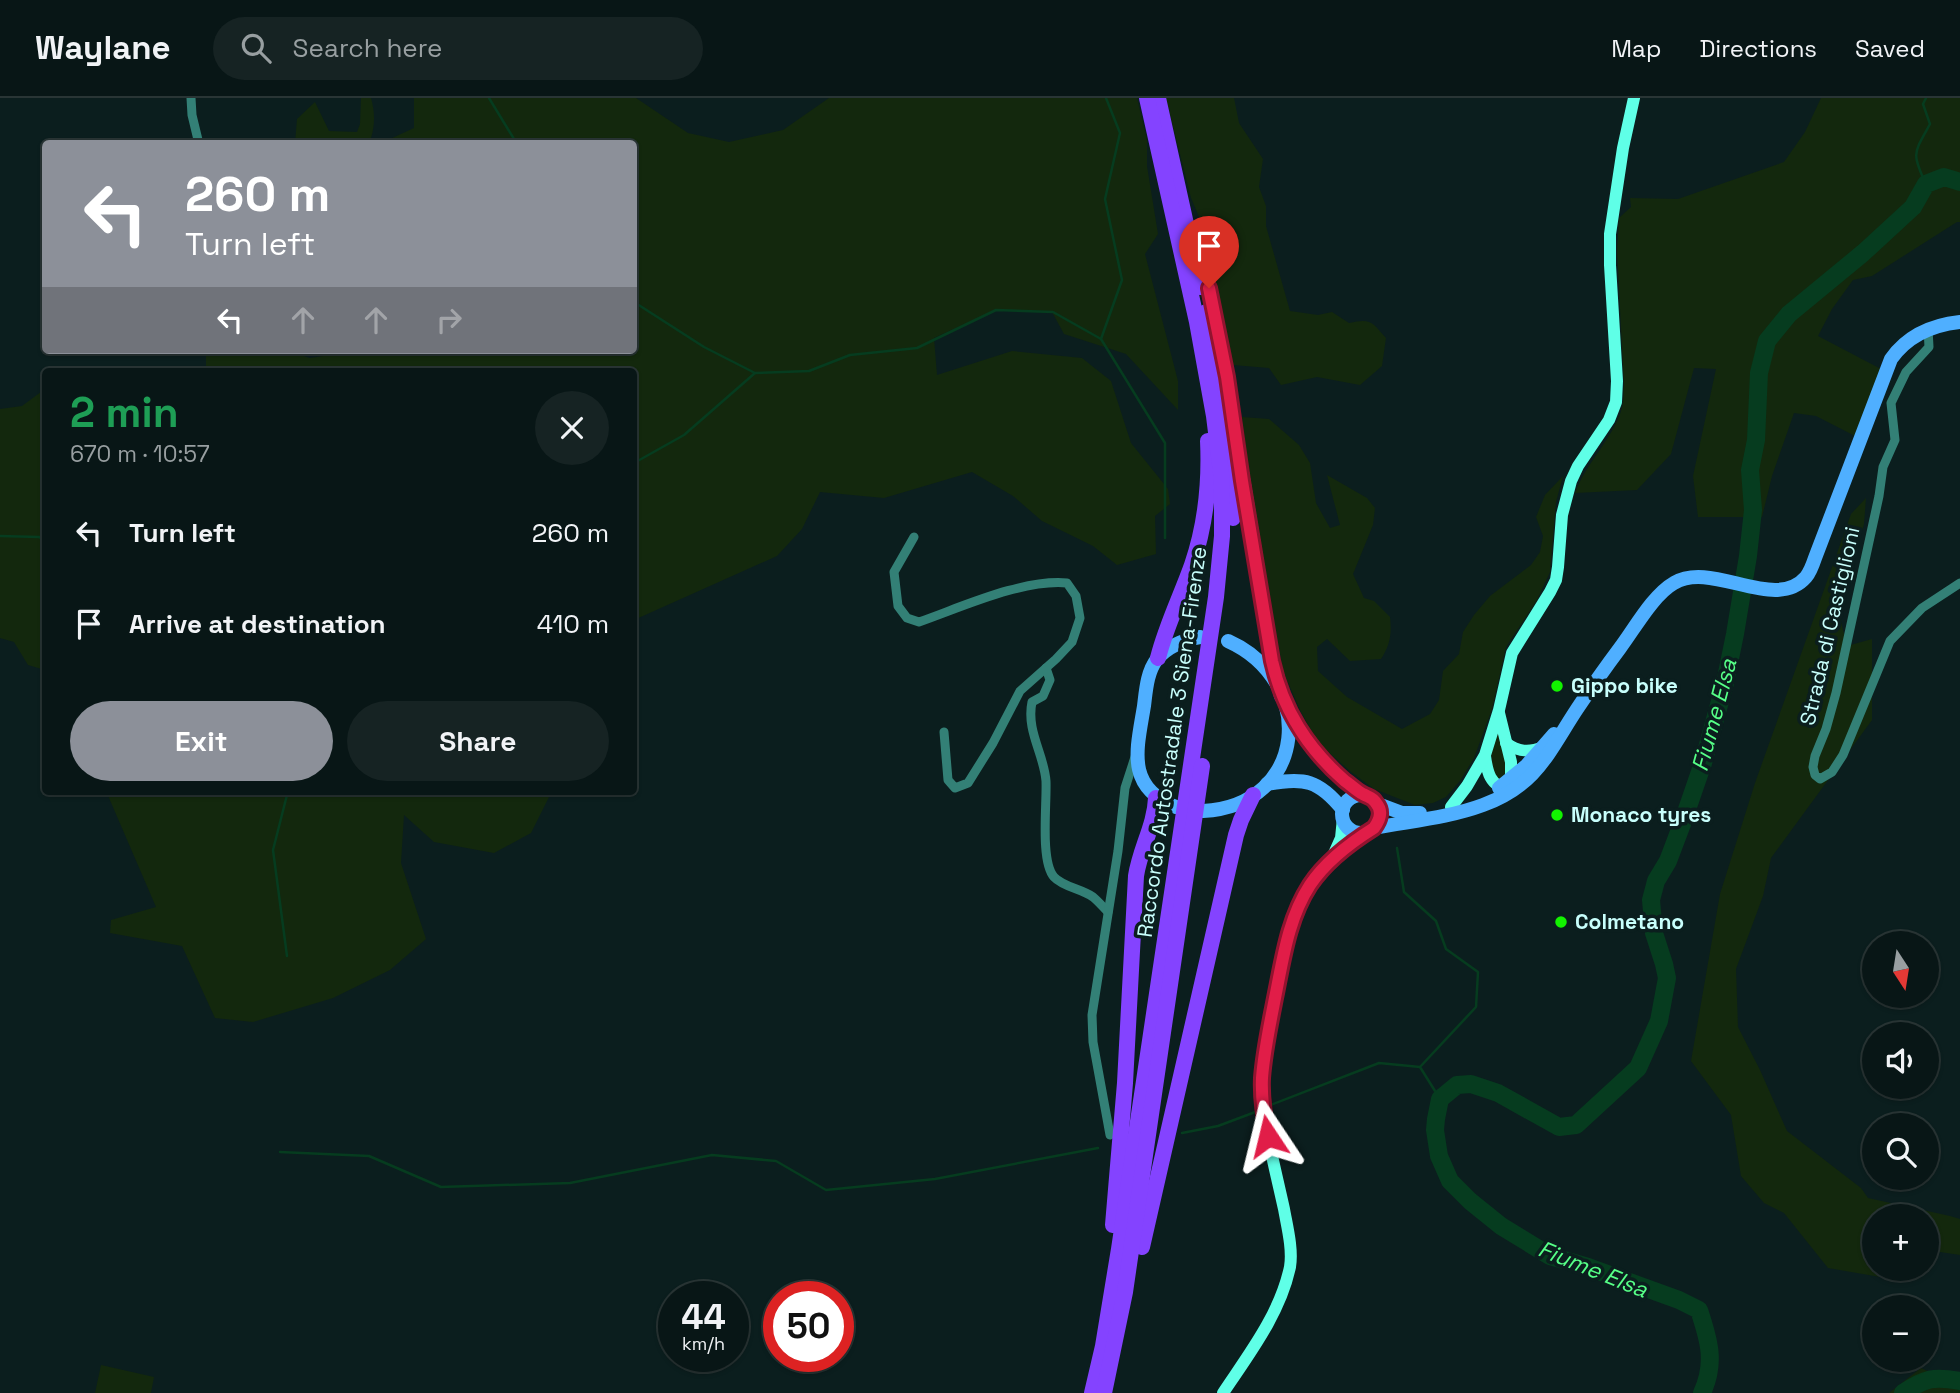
<!DOCTYPE html>
<html lang="en">
<head>
<meta charset="utf-8">
<style>
	body { margin:0; font-family:"Space Grotesk",sans-serif; background:#162323; color:#f1f3f6; height:100vh; display:flex; flex-direction:column; font-size:26px; white-space:nowrap }
	* { box-sizing:border-box; margin:0 }
	p { font-size:23px; color:#989fa1 }
	.icon { flex:none; width:38px; height:38px; fill:none; stroke:currentColor; stroke-width:2; stroke-linecap:round; stroke-linejoin:round }
	.map { position:relative; flex:1; overflow:hidden }
	.drawer { position:absolute; left:42px; top:270px; width:595px; height:427px; display:flex; flex-direction:column; background:#081616; border-radius:7px; box-shadow:0 2px 5px #0004,0 0 0 2px #293535 }
	.drawer>* { flex:none }
	.top-card { position:absolute; left:42px; top:42px; width:595px; height:214px; border-radius:7px; box-shadow:0 2px 5px #0004,0 0 0 2px #293535; background:#8c9099; color:#fff; overflow:hidden }
	.needle { width:46px; rotate:168deg }
	.tools { position:absolute; left:1862px; top:833px; display:grid; gap:14px }
	.tools a { display:grid; place-items:center; width:77px; height:77px; border-radius:50%; background:#081616; box-shadow:0 2px 5px #0004,0 0 0 2px #293535; font-size:35px }
	.speed { position:absolute; left:658px; top:1183px; display:flex; gap:14px; font-size:35px; font-weight:700; text-align:center }
	.speed>* { display:grid; place-content:center; width:91px; height:91px; border-radius:50%; background:#081616; box-shadow:0 2px 5px #0004,0 0 0 2px #293535; line-height:1 }
	.speed small { font-size:18px; font-weight:400 }
	.speed .limit { border:10px solid #d22; background:#fff; color:#111 }
	.pin { position:absolute; display:grid; place-items:center; width:60px; height:60px; color:#fff; margin:-72px -30px; border-radius:50% 50% 50% 0; rotate:-45deg; box-shadow:0 0 7px #0007 }
	.pin .icon { rotate:45deg }
	.me { position:absolute; width:77px; margin:-38px; rotate:350deg; stroke-linejoin:round; filter:drop-shadow(0 0 5px #0008) }
	.turn { display:flex; align-items:center; gap:24px; height:147px; padding:0 28px; font-size:32px }
	.turn .icon { width:91px; height:91px; stroke-width:2.5 }
	.turn b { display:block; font-size:49px; line-height:60px }
	.lanes { display:flex; align-items:center; height:66px; padding:0 28px; background:#0003; justify-content:center; gap:35px; direction:ltr }
	.lanes .off { opacity:.35 }
	.round { display:grid; place-items:center; flex:none; width:74px; height:74px; border-radius:37px; background:#162323 }
	.headline { display:flex; align-items:center; justify-content:space-between; height:119px; padding:0 28px }
	h1 { font-size:42px; font-weight:600; line-height:52px; color:#1e9e55 }
	.action { display:flex; gap:14px; margin-top:auto; padding:14px 28px }
	.action a { flex:1; height:80px; border-radius:42px; background:#8c9099; color:#fff; font-size:28px; font-weight:600; line-height:80px; text-align:center }
	.action a+a { background:#162323; color:#f1f3f6 }
	ul { padding:0; list-style:none }
	li { display:flex; align-items:center; gap:21px; height:91px; padding:0 28px }
	li div { flex:1 }
	li b { display:block; font-size:26px }
	li em { font-style:normal }
	header { display:flex; align-items:center; gap:42px; box-sizing:border-box; height:98px; padding:0 35px; background:#081616; border-bottom:2px solid #293535 }
	header strong { font-size:33px }
	nav { display:flex; gap:38px; margin-inline-start:auto; font-size:24px }
	.search { width:490px; height:63px; background:#162323; display:flex; align-items:center; gap:18px; box-sizing:border-box; padding:0 24px; border-radius:38px; color:#989fa1; font-size:26px }
	.map>svg:first-child { display:block }
	.green { fill:#13280d }
	.lines { fill:none; stroke-linecap:round; stroke-linejoin:round }
	.stream { stroke:#063c1f; stroke-width:2.5 }
	.river { stroke:#063c1f; stroke-width:18 }
	.street { stroke:#338076; stroke-width:9 }
	.secondary { stroke:#5fffe7; stroke-width:12 }
	.primary { stroke:#4fafff; stroke-width:14 }
	.highway { stroke:#8443ff; stroke-width:16 }
	.route-casing { stroke:#92132f; stroke-width:18 }
	.route { stroke:#e11d48; stroke-width:12 }
	.poi-dot { fill:#12f300; stroke:#0b1e1e; stroke-width:2.5 }
	.labels { text-anchor:middle; stroke-width:7; stroke-linejoin:round; paint-order:stroke }
	.street-label { font-size:21px; fill:#c8fffc; stroke:#0b1e1e }
	.poi-label { font-size:21px; font-weight:bold; fill:#c8fffc; stroke:#0b1e1e; text-anchor:start }
	.water-label { font-size:23px; font-style:italic; fill:#56ff87; stroke:#0b1e1e }
</style>
</head>
<body>
<header>
<strong>Waylane</strong>
<div class="search"><svg class="icon" aria-label="search" viewBox="0 0 24 24"><circle cx="10" cy="10" r="6"/><path d="M15 15l6 6"/></svg>Search here</div>
<nav><a>Map</a><a>Directions</a><a>Saved</a></nav>
</header>
<div class="map">
<svg width="1960" height="1295" viewBox="0 0 1960 1295">
	<rect width="100%" height="100%" fill="#0b1e1e"/>
	<g class="green">
		<path d="M361,0h10c4,14 4,27 0,40l19,1 24,-11v-30h222l52,35 41,9 54,-12 46,-32h308l10,42v26l11,68 -13,20 33,127v29l-52,-56 -62,-20 -12,-22 -56,-2 -62,28 3,37 75,-24 70,7 29,23 20,62 37,46 2,15 -15,12 1,38 -39,11 -24,-19 -51,-25 -29,-25 -41,-24 -88,26 -64,-6 -18,37 -25,27 -143,64v-249h-428v-21h78l26,8 33,-5 6,-3h285v-206l-339,-1 2,-24 18,-17 14,29 28,1 3,-8z"/>
		<path d="M1166,0h68l5,25 24,36 -4,28 7,19v20l24,85 28,4 14,-3 17,11c22,-5 23,-1 37,15l-4,28 -22,19 -43,-8 -36,8 -12,-17 -36,-3 -31,-141 -11,-26z"/>
		<path d="M1821,0h139v124h-3l-85,54 -19,4 -21,29 -14,27 63,33 -26,67 -39,-20 -22,-3 -22,63 -10,41h-64l-5,-41 23,-107 -22,-1 -23,86 -34,36 -62,3c11,-31 43,-60 48,-90 1,-6 0,-12 1,-18l-7,-134 2,-33 12,-11 -1,-9 48,1 106,-37 21,-30z"/>
		<polygon points="45,291 46,292 45,572 28,567 14,544 0,540 0,311 22,308"/>
		<path d="M1242,319l27,2 30,26 11,18 6,40 14,25 10,-3 -13,-50 40,23 8,10 -2,17 -20,49 11,24 10,3 16,16c2,17 0,28 -9,42l-31,2 -23,-22 -10,8 1,24 29,26 55,32 28,-15 9,-14 4,-29 16,-17 4,-22 11,-17 16,-19 41,-31 9,-13 3,-16 -7,-19 9,-22 18,-19 -7,26 -6,70 -13,28 -31,47 -14,62 -18,49 -14,23 -14,16 -13,6 -18,2 -41,-16 -23,-17 -33,-29 -18,-33 -17,-39 -34,-197z"/>
		<polygon points="1866,400 1864,426 1839,516 1847,548 1872,541 1872,622 1771,760 1763,798 1736,871 1738,929 1760,972 1787,1033 1861,1090 1868,1100 1950,1118 1960,1121 1960,1157 1927,1152 1927,1118 1874,1118 1874,1145 1861,1144 1874,1158 1874,1171 1883,1171 1886,1180 1828,1170 1784,1115 1764,1105 1741,1078 1731,1017 1691,963 1720,796 1755,685 1851,416"/>
		<polygon points="1497,634 1505,653 1508,676 1500,682 1493,677 1491,655"/>
		<polygon points="106,693 552,693 531,735 494,755 434,744 404,717 401,765 426,841 390,872 333,900 253,924 215,920 182,848 110,835 111,822 156,809"/>
		<polygon points="101,1267 154,1279 151,1295 95,1295"/>
		<polygon points="1921,1270 1960,1288 1960,1295 1889,1295"/>
	</g>
	<g class="lines">
		<g class="stream">
			<polyline points="489,0 517,46"/>
			<path d="M1926,0l-3,6 7,20c-16,29 -19,29 -4,60"/>
			<polyline points="634,204 704,249 755,275"/>
			<polyline points="1101,241 1122,182 1105,101 1120,35 1106,0"/>
			<polyline points="634,365 684,337 755,275 809,273 850,257 917,250 996,212 1053,214 1101,241 1165,345 1165,440"/>
			<polyline points="0,438 39,439 46,442"/>
			<polyline points="1397,750 1404,794 1436,823 1446,851 1478,874 1476,909 1420,969 1440,1001"/>
			<polyline points="287,858 273,752 288,693"/>
			<polyline points="1268,1008 1379,965 1420,969"/>
			<polyline points="1182,1035 1218,1028 1258,1013"/>
			<polyline points="280,1054 369,1058 441,1089 570,1085 712,1057 776,1063 826,1092 935,1081 1098,1050"/>
		</g>
		<g class="river">
			<path d="M1702,1295c14,-30 7,-53 -3,-83l-20,-10 -91,-33 -38,-11 -49,-30 -31,-25 -20,-20 -11,-25 -4,-26 1,-11 4,-20 17,-14 14,-1 27,9 61,34 17,-2 62,-57 21,-47 8,-43 -3,-14 -10,-31 -3,-33 5,-19 12,-20 14,-37 21,-61 22,-80 10,-49 13,-78 5,-46 -3,-40 6,-30 3,-67 8,-32 22,-27 74,-61 50,-46 13,-23 18,-7 16,5"/>
			<path d="M1903,1295c22,-15 31,-17 57,-12"/>
		</g>
		<g class="street">
			<polyline points="191,0 192,17 199,46"/>
			<polyline points="1928,231 1929,249 1906,274 1891,305 1895,342 1883,369 1879,398 1836,595 1826,631 1815,658 1813,669 1815,677 1820,681 1832,674 1843,657 1890,543 1922,510 1960,485"/>
			<path d="M914,439l-20,35 4,34 9,12 12,4c43,-15 103,-43 148,-39l9,13 4,22 -8,24 -16,17 -36,32 -27,52 -25,40 -13,5 -7,-8 -4,-48"/>
			<path d="M1046,570l4,12 -7,16 -11,6c-6,29 12,52 14,79 1,23 -6,80 8,96 9,10 28,12 39,20 5,4 10,10 15,15"/>
			<polyline points="1110,1037 1093,944 1092,917 1118,753 1125,690 1136,656"/>
		</g>
		<g class="secondary">
			<polyline points="1499,615 1511,664 1511,686"/>
			<path d="M1506,645c12,9 23,10 37,4"/>
			<path d="M1485,658c2,15 5,31 23,32"/>
			<polyline points="1451,709 1467,688 1485,657 1499,612 1512,555 1550,494 1556,482 1558,469 1562,417 1571,383 1578,368 1609,322 1616,304 1617,283 1610,167 1610,136 1623,50 1634,0"/>
			<polyline points="1333,758 1341,740 1343,720"/>
			<path d="M1223,1295c26,-39 57,-79 67,-126 3,-18 -3,-41 -6,-58 -7,-32 -15,-63 -20,-94 -7,-38 4,-79 11,-116 8,-40 13,-82 37,-116 14,-21 34,-36 54,-51"/>
		</g>
		<g class="primary">
			<path d="M1288,613c21,35 43,59 76,84"/>
			<path d="M1267,686c37,-7 52,-4 76,26"/>
			<polyline points="1499,690 1526,668 1554,636"/>
			<circle cx="1361" cy="716" r="19"/>
			<polyline points="1378,706 1402,715 1420,715"/>
			<path d="M1176,709c-51,-20 -39,-58 -32,-101 2,-16 3,-34 13,-47 11,-13 26,-19 43,-22"/>
			<path d="M1203,713c105,-6 114,-130 25,-170"/>
			<path d="M1374,730c36,-7 74,-10 109,-23 54,-20 65,-52 94,-96 14,-21 28,-41 43,-61 15,-20 33,-53 54,-65 38,-23 101,30 132,-6 4,-5 7,-13 9,-19l76,-199c17,-24 41,-34 69,-37"/>
		</g>
		<g class="highway">
			<polyline points="1158,0 1200,189"/>
			<polyline points="1205,174 1216,224"/>
			<path d="M1206,214c15,68 29,137 27,206"/>
			<polyline points="1241,374 1272,563 1282,598"/>
			<path d="M1158,560c8,-32 23,-62 34,-93 14,-41 18,-81 16,-124"/>
			<path d="M1113,1127l12,-142 11,-207c4,-27 19,-51 20,-78"/>
			<polyline points="1142,1149 1236,737 1241,722 1253,697"/>
			<polyline points="1092,1295 1103,1248 1119,1151 1216,499 1222,438 1222,407 1221,375 1214,318 1197,224 1147,0"/>
			<polyline points="1104,1295 1125,1194 1202,668"/>
		</g>
	</g>
	<g class="lines">
		<defs>
			<path id="route" d="M1209,190l18,89 15,104 30,180c11,49 35,87 73,120 6,4 12,10 18,13 5,3 10,3 13,9 7,8 4,17 -2,25 -24,15 -48,33 -64,57 -22,34 -27,74 -35,113 -5,26 -11,53 -13,80 -1,20 2,39 6,58"/>
		</defs>
		<use href="#route" class="route-casing"/>
		<use href="#route" class="route"/>
	</g>
	<g class="poi-dot">
		<circle cx="1557" cy="588" r="7"/>
		<circle cx="1557" cy="717" r="7"/>
		<circle cx="1561" cy="824" r="7"/>
	</g>
	<g class="labels">
		<g class="street-label">
			<text transform="translate(1830 528) rotate(-77)" y="7">Strada di Castiglioni</text>
			<text transform="translate(1172 644) rotate(-82)" y="7">Raccordo Autostradale 3 Siena-Firenze</text>
		</g>
		<g class="poi-label">
			<text x="1571" y="595">Gippo bike</text>
			<text x="1571" y="724">Monaco tyres</text>
			<text x="1575" y="831">Colmetano</text>
		</g>
		<g class="water-label">
			<text transform="translate(1714 617) rotate(-75)" y="8">Fiume Elsa</text>
			<text transform="translate(1593 1171) rotate(22)" y="8">Fiume Elsa</text>
		</g>
	</g>
</svg>
<div class="tools">
<a><svg class="needle" viewBox="-14 -14 28 28"><path d="M0-13l5 13h-10z" fill="#e53935"/><path d="M0 13l5-13h-10z" fill="#989fa1"/></svg></a>
<a><svg class="icon" aria-label="sound" viewBox="0 0 24 24"><path d="M4 9h4l5-4v14l-5-4H4zM17 9q2 3 0 6"/></svg></a>
<a><svg class="icon" aria-label="search" viewBox="0 0 24 24"><circle cx="10" cy="10" r="6"/><path d="M15 15l6 6"/></svg></a>
<a>+</a>
<a>−</a>
</div>
<div class="speed"><div>44<small>km/h</small></div><div class="limit">50</div></div>
<div class="pin" style="left:1209px;top:190px;background:#d93025"><svg class="icon" aria-label="arrive" viewBox="0 0 24 24"><path d="M6 21V4h12l-3 4 3 4H6"/></svg></div>
<svg class="me" style="left:1268px;top:1038px" viewBox="-20 -20 40 40"><path d="M0-17L14 15 0 8-14 15z" fill="#e11d48" stroke="#fff" stroke-width="4"/></svg>
<div class="top-card">
<div class="turn"><svg class="icon" aria-label="left" viewBox="0 0 24 24"><path d="M17 20v-9H6M10 6l-5 5 5 5"/></svg><div><b>260 m</b>Turn left</div></div>
<div class="lanes"><svg class="icon" aria-label="left" viewBox="0 0 24 24"><path d="M17 20v-9H6M10 6l-5 5 5 5"/></svg><svg class="icon off" aria-label="ahead" viewBox="0 0 24 24"><path d="M12 20V5M6 11l6-6 6 6"/></svg><svg class="icon off" aria-label="ahead" viewBox="0 0 24 24"><path d="M12 20V5M6 11l6-6 6 6"/></svg><svg class="icon off" aria-label="right" viewBox="0 0 24 24"><path d="M7 20v-9h11M14 6l5 5-5 5"/></svg></div>
</div>
<section class="drawer">
<div class="headline"><div><h1>2 min</h1><p>670 m · 10:57</p></div><a class="round"><svg class="icon" aria-label="close" viewBox="0 0 24 24"><path d="M6 6l12 12M18 6L6 18"/></svg></a></div>
<ul>
<li><svg class="icon" aria-label="left" viewBox="0 0 24 24"><path d="M17 20v-9H6M10 6l-5 5 5 5"/></svg><div><b>Turn left</b></div><em>260 m</em></li>
<li><svg class="icon" aria-label="arrive" viewBox="0 0 24 24"><path d="M6 21V4h12l-3 4 3 4H6"/></svg><div><b>Arrive at destination</b></div><em>410 m</em></li>
</ul>
<div class="action"><a>Exit</a><a>Share</a></div>
</section>
</div>
</body>
</html>
